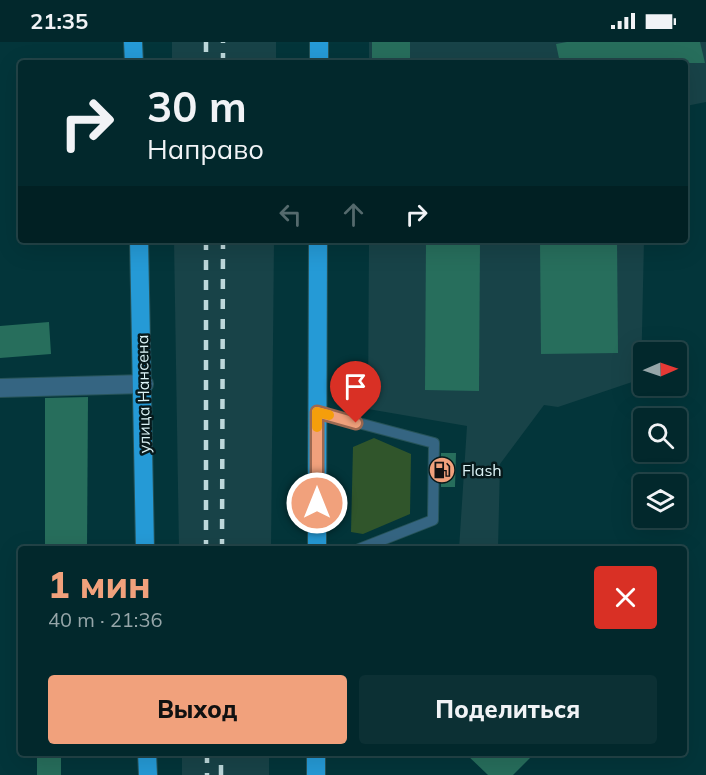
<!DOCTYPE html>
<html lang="ru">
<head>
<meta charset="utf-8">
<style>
	body { margin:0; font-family:Mulish,sans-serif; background:#0c3034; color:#f1f3f6; height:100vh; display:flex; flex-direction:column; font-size:22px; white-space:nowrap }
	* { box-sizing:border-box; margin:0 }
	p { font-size:20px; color:#96a6a9 }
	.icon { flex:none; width:33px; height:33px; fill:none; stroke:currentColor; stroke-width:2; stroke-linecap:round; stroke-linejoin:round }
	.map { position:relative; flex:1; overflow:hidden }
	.drawer { position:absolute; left:18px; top:504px; width:669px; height:210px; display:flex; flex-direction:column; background:#02282c; border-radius:6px; box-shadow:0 6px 24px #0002,0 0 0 2px #234448 }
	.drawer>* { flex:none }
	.hud { position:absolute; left:18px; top:18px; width:670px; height:183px; border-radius:6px; box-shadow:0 6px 24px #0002,0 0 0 2px #234448; background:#02282c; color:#f1f3f6; overflow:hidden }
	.needle { width:39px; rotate:88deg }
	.tools { position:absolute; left:633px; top:300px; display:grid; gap:12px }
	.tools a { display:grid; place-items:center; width:54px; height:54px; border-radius:6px; background:#02282c; box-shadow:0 6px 24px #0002,0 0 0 2px #234448; font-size:30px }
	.pin { position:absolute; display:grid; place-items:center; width:51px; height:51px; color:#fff; margin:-62px -26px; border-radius:50% 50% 50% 0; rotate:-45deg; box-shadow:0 0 6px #0007 }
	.pin .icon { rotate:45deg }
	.me { position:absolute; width:66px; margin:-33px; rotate:0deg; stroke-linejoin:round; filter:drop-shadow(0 0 4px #0008) }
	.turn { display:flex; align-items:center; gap:21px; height:126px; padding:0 30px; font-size:27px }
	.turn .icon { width:78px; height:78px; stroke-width:2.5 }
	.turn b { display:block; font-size:42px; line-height:51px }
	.lanes { display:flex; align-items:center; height:57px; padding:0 30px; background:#0003; justify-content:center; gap:30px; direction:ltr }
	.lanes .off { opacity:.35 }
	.round { display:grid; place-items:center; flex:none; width:63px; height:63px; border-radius:6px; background:#0c3034 }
	.head { display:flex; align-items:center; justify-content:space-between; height:102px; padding:0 30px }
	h1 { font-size:36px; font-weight:800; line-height:45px; color:#f1a17c }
	.cta { display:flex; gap:12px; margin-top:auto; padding:12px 30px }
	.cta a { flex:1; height:69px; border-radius:6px; background:#f1a17c; color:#111; font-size:24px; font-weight:800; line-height:69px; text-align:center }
	.cta a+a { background:#0c3034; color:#f1f3f6 }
	.status { display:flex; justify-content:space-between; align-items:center; height:42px; padding:0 30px; background:#02282c; direction:ltr }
	.status svg { height:16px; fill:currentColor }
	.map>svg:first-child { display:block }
	.built { fill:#184348 }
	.green { fill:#30552b }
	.building { fill:#276e5c }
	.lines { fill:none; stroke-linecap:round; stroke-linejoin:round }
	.lane-casing { stroke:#265358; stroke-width:12 }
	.street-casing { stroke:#265358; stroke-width:20 }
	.primary-casing { stroke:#265358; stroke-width:20 }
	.lane { stroke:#356582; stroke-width:10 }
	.street { stroke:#356582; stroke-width:18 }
	.primary { stroke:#259ad6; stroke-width:18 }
	.rail { stroke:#bdd8db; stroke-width:4.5; stroke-dasharray:10 10; stroke-linecap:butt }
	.route-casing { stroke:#9d6951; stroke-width:15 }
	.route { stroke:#f1a17c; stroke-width:10 }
	.slow { stroke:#f59e0b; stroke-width:10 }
	.labels { text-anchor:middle; stroke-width:5; stroke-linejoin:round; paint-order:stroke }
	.street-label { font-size:16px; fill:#dcf3f6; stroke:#07191b }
	.poi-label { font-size:16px; fill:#dcf3f6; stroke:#07191b; text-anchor:start }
</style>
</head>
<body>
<div class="status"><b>21:35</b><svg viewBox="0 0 49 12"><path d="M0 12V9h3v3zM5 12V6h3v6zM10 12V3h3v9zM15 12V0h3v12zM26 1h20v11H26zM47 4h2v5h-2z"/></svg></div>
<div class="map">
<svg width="706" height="733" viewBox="0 0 706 733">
	<rect width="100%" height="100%" fill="#03353a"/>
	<g class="built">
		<rect x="172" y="0" width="104" height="21"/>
		<polygon points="369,0 706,0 706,60 686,64 686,21 369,21"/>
		<polygon points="174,198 274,198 271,507 179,507"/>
		<polygon points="369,198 644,198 641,337 558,365 544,363 500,422 498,507 459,507 467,384 368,367"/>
		<rect x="182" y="711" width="87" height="22"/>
	</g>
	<polygon class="green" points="374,396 411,412 410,472 363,492 351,490 353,405"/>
	<g class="building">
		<rect x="372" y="0" width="38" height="21"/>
		<polygon points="567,0 700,0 705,21 560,21 556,2"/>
		<polygon points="426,198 480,198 479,349 425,348"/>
		<polygon points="540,198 617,198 618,311 541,312"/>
		<polygon points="49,280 51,312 0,316 0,284"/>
		<polygon points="88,355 87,507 45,507 45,356"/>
		<polygon points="441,411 456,411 455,445 441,445"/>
		<rect x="37" y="711" width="24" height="22"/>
		<polygon points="465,711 535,711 513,733 488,733"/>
	</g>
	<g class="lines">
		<defs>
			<polyline id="lane" points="317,370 434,401 433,478 359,507"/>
			<polyline id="street" points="0,346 144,342"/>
			<g id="primary">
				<polyline points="133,0 134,21"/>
				<polyline points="319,21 319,0"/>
				<polyline points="139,198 145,507"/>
				<polyline points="317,507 318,198"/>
				<polyline points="147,711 148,733"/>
				<polyline points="316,733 316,711"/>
			</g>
		</defs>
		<use href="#lane" class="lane-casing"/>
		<use href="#street" class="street-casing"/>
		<use href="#primary" class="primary-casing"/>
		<use href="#lane" class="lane"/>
		<use href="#street" class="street"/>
		<use href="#primary" class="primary"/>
		<g class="rail">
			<polyline points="206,0 206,21"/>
			<polyline points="223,21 223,0"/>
			<polyline points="206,198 206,507"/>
			<polyline points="222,507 223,198"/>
			<polyline points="207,711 207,733"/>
			<polyline points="221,733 221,711"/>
		</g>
	</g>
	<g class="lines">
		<defs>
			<polyline id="route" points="317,461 317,370 356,381"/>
		</defs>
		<use href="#route" class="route-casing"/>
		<use href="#route" class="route"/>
		<polyline class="slow" points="317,385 317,370 329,373"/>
	</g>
	<defs>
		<symbol id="fuel-disc" viewBox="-11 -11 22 22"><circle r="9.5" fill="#f1a17c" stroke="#07191b"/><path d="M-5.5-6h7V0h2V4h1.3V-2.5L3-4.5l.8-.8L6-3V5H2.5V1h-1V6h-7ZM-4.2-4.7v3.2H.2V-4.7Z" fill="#111"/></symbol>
	</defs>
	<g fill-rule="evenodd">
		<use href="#fuel-disc" x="427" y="413" width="30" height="30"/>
	</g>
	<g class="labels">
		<g class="street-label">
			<text transform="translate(143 352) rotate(-91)" y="6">улица Нансена</text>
		</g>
		<g class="poi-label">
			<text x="462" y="434">Flash</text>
		</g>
	</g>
</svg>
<div class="tools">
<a><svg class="needle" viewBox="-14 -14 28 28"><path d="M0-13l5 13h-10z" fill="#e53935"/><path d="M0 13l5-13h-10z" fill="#96a6a9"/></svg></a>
<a><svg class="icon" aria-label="search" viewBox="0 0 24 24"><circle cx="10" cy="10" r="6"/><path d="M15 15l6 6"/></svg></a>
<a><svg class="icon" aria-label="layers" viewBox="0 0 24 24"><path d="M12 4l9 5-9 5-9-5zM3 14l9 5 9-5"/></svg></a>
</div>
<div class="pin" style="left:356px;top:381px;background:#d93025"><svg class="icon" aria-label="arrive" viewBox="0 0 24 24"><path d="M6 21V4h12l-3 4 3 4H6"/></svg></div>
<svg class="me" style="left:317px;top:461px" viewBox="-20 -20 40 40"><circle r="17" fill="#f1a17c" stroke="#fff" stroke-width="3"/><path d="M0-11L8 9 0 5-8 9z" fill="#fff"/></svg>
<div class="hud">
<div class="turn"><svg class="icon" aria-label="right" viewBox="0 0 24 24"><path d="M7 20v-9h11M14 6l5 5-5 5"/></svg><div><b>30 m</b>Направо</div></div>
<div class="lanes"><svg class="icon off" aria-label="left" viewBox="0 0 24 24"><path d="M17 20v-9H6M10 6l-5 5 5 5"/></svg><svg class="icon off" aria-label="ahead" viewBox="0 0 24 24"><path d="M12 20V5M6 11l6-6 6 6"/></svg><svg class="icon" aria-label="right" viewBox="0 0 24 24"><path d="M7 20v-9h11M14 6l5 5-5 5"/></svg></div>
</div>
<section class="drawer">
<div class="head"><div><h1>1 мин</h1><p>40 m · 21:36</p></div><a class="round" style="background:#d93025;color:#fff"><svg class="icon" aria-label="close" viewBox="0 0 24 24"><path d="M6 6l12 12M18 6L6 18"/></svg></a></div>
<div class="cta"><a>Выход</a><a>Поделиться</a></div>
</section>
</div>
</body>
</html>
